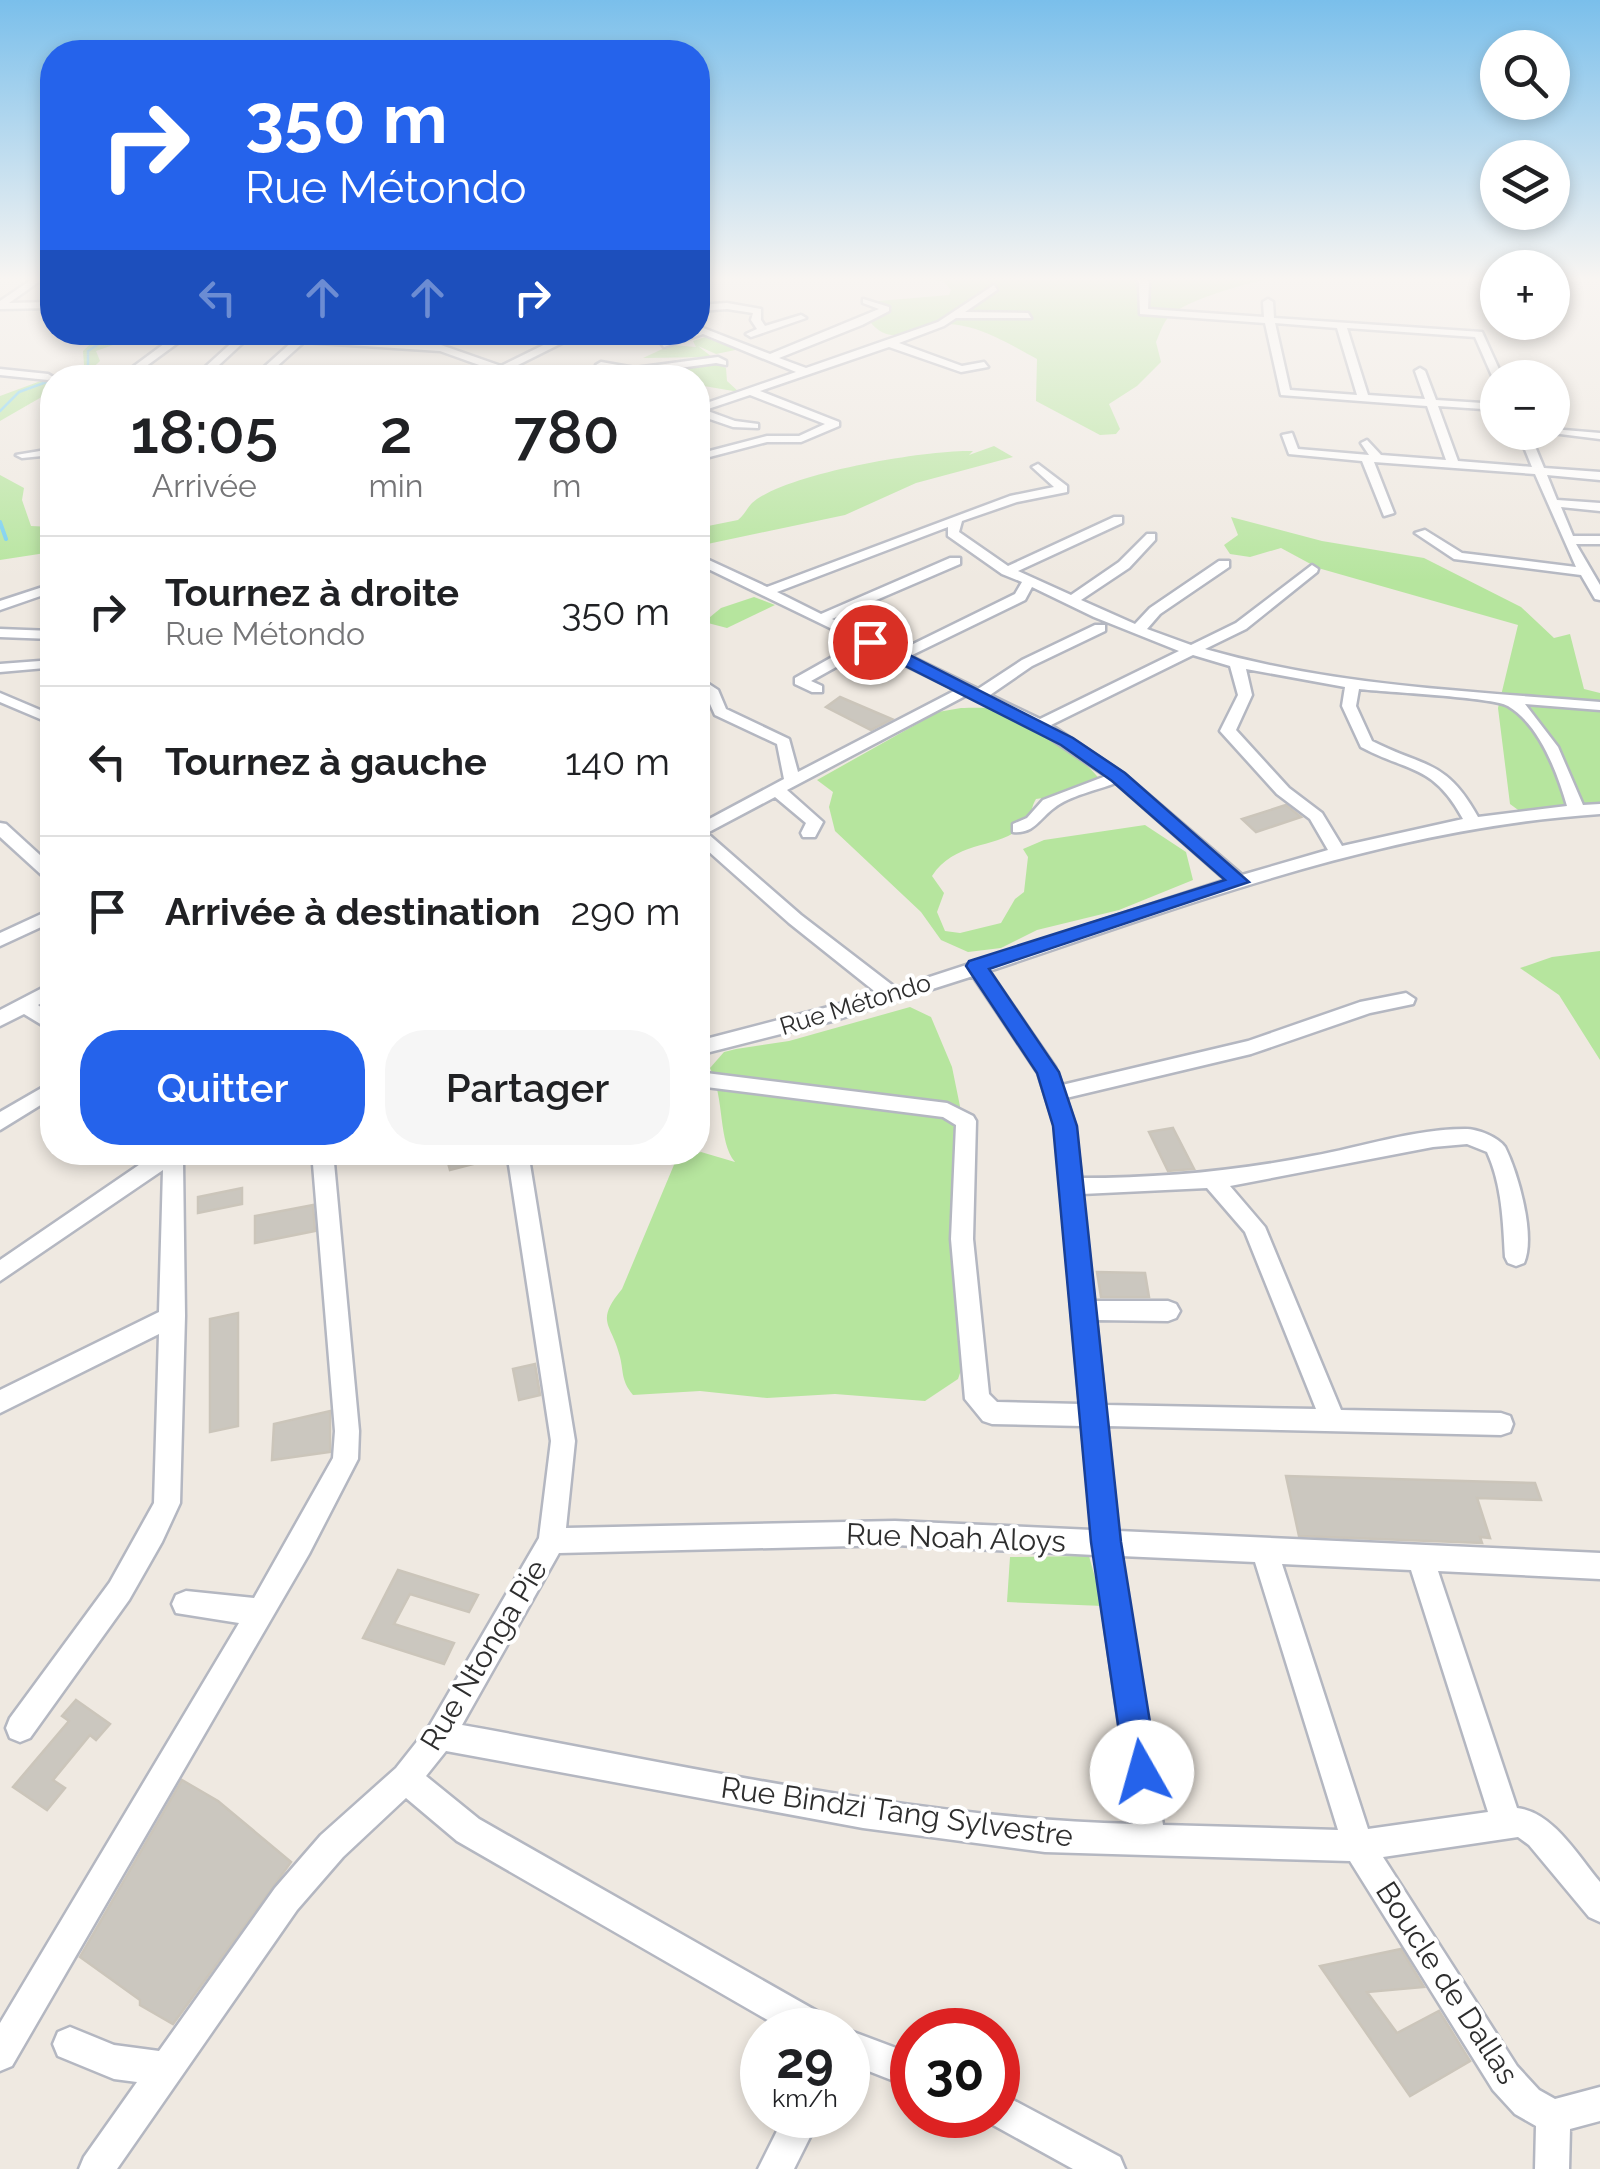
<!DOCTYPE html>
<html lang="fr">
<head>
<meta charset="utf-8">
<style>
	body { margin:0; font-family:Raleway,sans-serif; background:#f6f6f6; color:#202124; height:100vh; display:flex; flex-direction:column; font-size:38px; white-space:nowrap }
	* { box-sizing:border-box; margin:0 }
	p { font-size:32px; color:#757577 }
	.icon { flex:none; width:55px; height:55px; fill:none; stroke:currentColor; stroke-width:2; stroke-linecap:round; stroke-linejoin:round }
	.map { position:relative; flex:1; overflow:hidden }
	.side { position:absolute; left:40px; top:365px; width:670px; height:800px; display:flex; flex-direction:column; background:#fff; border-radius:40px; box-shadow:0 5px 15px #0003 }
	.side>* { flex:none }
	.banner { position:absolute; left:40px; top:40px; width:670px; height:305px; border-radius:40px; box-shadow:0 5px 15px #0003; background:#2563eb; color:#fff; overflow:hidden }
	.controls { position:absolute; left:1480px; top:30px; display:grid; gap:20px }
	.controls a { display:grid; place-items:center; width:90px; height:90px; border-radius:50%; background:#fff; box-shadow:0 5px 15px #0003; font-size:50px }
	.speed { position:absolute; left:740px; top:2008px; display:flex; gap:20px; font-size:50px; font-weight:700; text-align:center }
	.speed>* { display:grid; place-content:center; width:130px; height:130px; border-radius:50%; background:#fff; box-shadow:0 5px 15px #0003; line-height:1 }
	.speed small { font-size:25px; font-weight:400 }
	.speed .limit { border:15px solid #d22; background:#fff; color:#111 }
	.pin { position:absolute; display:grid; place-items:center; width:85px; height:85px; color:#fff; margin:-42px; border:5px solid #fff; border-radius:50%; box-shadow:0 2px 10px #0007 }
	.me { position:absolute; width:110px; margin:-55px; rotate:353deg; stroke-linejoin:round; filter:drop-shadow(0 0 8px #0008) }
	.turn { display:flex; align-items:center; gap:35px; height:210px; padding:0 40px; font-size:45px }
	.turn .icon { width:130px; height:130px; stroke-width:2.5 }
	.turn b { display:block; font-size:70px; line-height:85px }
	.lanes { display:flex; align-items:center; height:95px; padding:0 40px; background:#0003; justify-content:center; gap:50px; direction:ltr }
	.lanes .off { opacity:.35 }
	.eta { display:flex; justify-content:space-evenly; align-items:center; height:170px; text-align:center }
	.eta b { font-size:60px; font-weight:600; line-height:70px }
	.primary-button { display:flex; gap:20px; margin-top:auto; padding:20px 40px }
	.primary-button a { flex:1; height:115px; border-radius:40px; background:#2563eb; color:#fff; font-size:40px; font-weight:600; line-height:115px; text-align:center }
	.primary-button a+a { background:#f6f6f6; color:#202124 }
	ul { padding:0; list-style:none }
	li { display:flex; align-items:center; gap:30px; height:150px; padding:0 40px; border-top:2px solid #e0e0e0 }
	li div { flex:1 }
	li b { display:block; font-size:38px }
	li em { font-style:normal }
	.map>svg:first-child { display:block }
	.green { fill:#b6e59e }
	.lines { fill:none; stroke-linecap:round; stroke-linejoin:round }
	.stream-far1 { stroke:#75cff0; stroke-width:2.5 }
	.stream { stroke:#75cff0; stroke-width:4 }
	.building { fill:#cbc7bf; stroke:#cbc5ba; stroke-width:2.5 }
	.minor-casing { stroke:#b4b7c1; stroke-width:5 }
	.minor { fill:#fff; fill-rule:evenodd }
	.route { fill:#2563eb; stroke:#184099; stroke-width:2.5 }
	.labels { text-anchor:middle; stroke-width:8; stroke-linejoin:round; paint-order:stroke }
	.street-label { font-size:25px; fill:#2e2e2e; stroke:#fff }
	.near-street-label { font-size:30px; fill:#2e2e2e; stroke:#fff }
</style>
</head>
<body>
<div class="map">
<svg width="1600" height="2169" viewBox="0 0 1600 2169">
	<rect width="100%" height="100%" fill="#efe9e1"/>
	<g class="green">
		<path d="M911,278h368c-23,1 -89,21 -107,36 -8,5 -12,19 -16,28l5,20 -24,24 -28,18 11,25 -4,5 -16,1 -64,-34 1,-42c-28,-15 -67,-40 -102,-34 -25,4 -43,22 -64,-2l8,-22 70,-6 2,-5 -8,-9z"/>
		<path d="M102,333h45l-51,18 4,10c-15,15 -27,16 -48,17v13l-52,30v-25l84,-31 -1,-14z"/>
		<polygon points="711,335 740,349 716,354 698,346 712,357 643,358 671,345 696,347 693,341"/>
		<path d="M713,362l13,6 1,13 12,11 -41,-7v-7l-65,-2c23,-11 54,-10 80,-14z"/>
		<path d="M994,446l19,11 -97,26 -71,32 -147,31v-18l40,-8c7,-6 9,-12 14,-17 33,-30 178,-54 221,-52l-4,4z"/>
		<polygon points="0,475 24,488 22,500 31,526 52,527 52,552 0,560"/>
		<polygon points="1231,517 1322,541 1424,558 1521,607 1554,638 1570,634 1584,689 1600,693 1600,811 1525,815 1510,804 1498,708 1518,625 1318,568 1281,548 1250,557 1230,554 1224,545 1238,535"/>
		<polygon points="754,597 775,605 727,628 704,622 721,608"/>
		<path d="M961,708c12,0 28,-1 39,2 22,5 102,58 104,79l-68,10c-5,8 -4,15 -9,22 -23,30 -70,16 -95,55l12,17 -7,19 8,19 15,2 41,-10 14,-24 9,-7 4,-35 -5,-8 21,-9 101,-15 41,27 7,28 -74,30 -82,20 -36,18 -33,4 -27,-12 -20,-28 -86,-81 -6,-24 4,-15 -16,-12 121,-68z"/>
		<polygon points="1600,951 1600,1060 1559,995 1520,968 1552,957"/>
		<path d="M910,1007l21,10 21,50 11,54 1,240 -6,18 -33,22 -90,-7 -68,4 -67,-7 -67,4c-12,-15 -9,-21 -13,-38 -8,-34 -26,-34 2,-68l54,-129 25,-8 34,10c-17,-20 -10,-63 -25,-94l14,-16 12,-3 53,-8z"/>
		<polygon points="1089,1556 1103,1606 1007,1602 1010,1557"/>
	</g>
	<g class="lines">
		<g class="stream-far1">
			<polyline points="61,378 88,366 88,351 117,332"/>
			<polyline points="0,411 19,392 52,380"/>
		</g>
		<polyline class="stream" points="0,522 6,539"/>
	</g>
	<g class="building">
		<polygon points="840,697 892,719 871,730 826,707"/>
		<polygon points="1286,805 1301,817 1256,832 1242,819"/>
		<polygon points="1173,1128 1194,1169 1168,1171 1149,1132"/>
		<polygon points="445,1152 499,1152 500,1157 450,1170"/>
		<polygon points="242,1188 242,1204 198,1213 198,1197"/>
		<polygon points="313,1205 315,1231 255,1243 255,1216"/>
		<polygon points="1097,1272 1145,1273 1149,1297 1101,1297"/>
		<polygon points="238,1313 238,1426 210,1432 210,1319"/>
		<polygon points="535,1364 540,1395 519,1400 513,1369"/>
		<polygon points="330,1411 330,1452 272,1460 274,1424"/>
		<polygon points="1286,1476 1535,1483 1541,1500 1477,1498 1490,1538 1480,1537 1482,1543 1299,1536"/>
		<polygon points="398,1570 478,1595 469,1612 410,1594 394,1624 454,1643 444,1664 363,1638"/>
		<polygon points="76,1700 110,1724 96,1740 90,1735 53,1780 65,1788 47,1810 13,1787 69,1721 62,1716"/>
		<polygon points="182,1780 218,1801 291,1862 173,2024 140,2005 140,2000 80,1957"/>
		<polygon points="1401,1949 1424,1987 1367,1992 1397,2033 1439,2011 1470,2061 1410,2096 1320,1966"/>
	</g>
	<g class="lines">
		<defs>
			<g id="minor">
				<polygon points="34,278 44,278 9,303 52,302 52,308 0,309 0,301"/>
				<path d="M1135,278h9l5,4 -1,27 116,8 -1,-15 5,-3 5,3 1,16 208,14 21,46h-5v3l-5,-3 -18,-41 -128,-9 21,67 57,4 -10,-28 5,-3 5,3 11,29 62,4v6l-60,-4 20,55 74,6 -14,-35h11l15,36 56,4v8l-53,-5 10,25 43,3v8l-39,-4 12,29h27v8h-24l24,41v15l-5,-1 -14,-24 -127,-16 -39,-26 10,-3 37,23 114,14 -41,-93 -161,-12 20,51 -10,3 -22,-55 -73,-7 -7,-19 10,-2 6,16 71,6 -8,-12 6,-3 14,15 65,5 -19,-54 -146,-11 -16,-72 -125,-9 -1,-31zM1275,323l62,5 20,67 -67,-5z"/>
				<polygon points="994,285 997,290 965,312 1028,313 1031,318 956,318 944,326 899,343 962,366 984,362 988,367 961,372 889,347 760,391 839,422 839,426 801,442 767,442 698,460 698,454 767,436 799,436 825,424 750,395 705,410 735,421 758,424 758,428 733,427 698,415 698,406 796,372 703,334 664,347 660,342 698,332 703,328 770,354 879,309 863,303 863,299 889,307 889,311 862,325 779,358 806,368 938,322"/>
				<polygon points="727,303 761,309 761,320 765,326 801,315 806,318 751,337 746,334 757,329 751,320 753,313 727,309 698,311 698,305"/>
				<path d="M180,332h67l194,13 60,21 69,-34h14l-74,37 19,9c-13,0 -22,-5 -34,-7 -13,-2 -29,7 -43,7l30,-12 -42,-15 -136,-9 -40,36h-12l41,-37 -45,-3 -43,40h-12l44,-40 -47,-4 -60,44h-12z"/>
				<polygon points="718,357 726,361 726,365 716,363 635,374 596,365 601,362 635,368"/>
				<polygon points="0,369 48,374 53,377 48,380 0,375"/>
				<polygon points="1552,429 1600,433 1600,439 1544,432 1552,432"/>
				<polygon points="52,449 52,455 22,458 16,455"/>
				<path d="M1038,464l29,22v6l-50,10 -55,19 -3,11 49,34 106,-49h8v6l-104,48 53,24 48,-33 28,-28h8v6l-26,28 -48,32 54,24 15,-16 69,-47h10v6l-69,47 -13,15 44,16 45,-22 76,-58 6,4 -1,3 -71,57 -41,20c129,37 261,42 395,53v8l-75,-6 33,43 25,58 17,-1v10c-213,14 -410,90 -611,157l66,96 7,18 186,-44 112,-39 46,-9 9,6 -2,5 -43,9 -119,41 -185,44 9,28 6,52c78,0 155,-7 231,-22 50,-9 102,-27 153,-27 13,0 33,8 40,18 13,26 31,89 19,116l-8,3 -8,-3 -3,-6c-2,-36 -3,-72 -18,-105l-20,-8 -34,3 -203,39 35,41 76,183 160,3 9,3 3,8 -3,8 -9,3 -394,-9 11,105 482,22v26l-162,-8 79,237c36,4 61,48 83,74v40l-11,-5 -60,-72 -11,-8 -135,20 134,209 22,24 16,9 45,-12v34l-30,8 -1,40h-34l1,-43 -21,-12 -22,-24 -143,-229 -305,-9 -182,-24 -417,-77 -20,25 53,43 350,199 4,12h-48l-328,-189 -51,-43 -63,59 -46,53 -180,259h-38l5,-12 53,-75 -23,-3 -56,-23 -5,-12 5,-12 12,-5 44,18 45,6 116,-163 46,-53 75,-67 34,-43 109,-187 12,-97 -44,-289h21l47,289 -9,87 329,-7 197,9 -10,-104 -90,-2 -9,-3 -18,-22 -14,-160 5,-114 -13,-8 -245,-31v-14l249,31 26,13 3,5 -3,118 16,155 8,8 83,2 -25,-278 -17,-53 -65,-97 -141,45 -134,34v-14l180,-47 -89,-71 -91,-81v-17l86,-46 -7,-35 -62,-29 -9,-20 -8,-7v-11l20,13 8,19 63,30 9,33 158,-82 -86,-42 -59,33 11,5v6h-10l-17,-8v-6l64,-36 -161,-78v-9l69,32 243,-91 44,-9 -22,-20zM948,527v9l54,38 20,8 -7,12 -116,57 -67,-32 128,-55v-6h-10l-129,56 -44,-22zM1032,587l62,30 85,34 -139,68 -50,-24 42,-29 73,-35v-6h-10l-73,35 -44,29 -68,-33 115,-56zM1193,655l37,11 8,29 -18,36 57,63 33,25 18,31 -86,25 -118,-101 -73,-49zM1246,669l99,18 -3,19 19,41c49,26 72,17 102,72l-121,27 -20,-33 -33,-25 -53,-58 16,-35zM1359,689c26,3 134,8 149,17 32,19 49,66 59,100l-89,11c-32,-58 -53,-49 -106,-76l-16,-35zM967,695l68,33 71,48 -63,24 -16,18 -14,6v8c21,2 26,-13 41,-24 15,-12 43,-18 62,-25l110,97 -330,108 -95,-73 -94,-82 68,-36 31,26 -5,10 2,4h12l8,-15 -36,-32zM1207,1188l38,44 71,177 -211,-4 -9,-85 72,1 8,-3 4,-7 -4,-7 -8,-3h-74l-12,-107zM895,1545l200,10 38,269c-226,-6 -449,-59 -671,-99l97,-172zM1121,1556l134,6 83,268 -175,-5zM1282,1564l129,6 77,242 -120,17z"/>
				<polygon points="52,584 52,592 0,610 0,601"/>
				<polygon points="0,629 52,631 52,639 0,637"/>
				<polygon points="40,661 45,662 45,668 0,672 0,664"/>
				<polygon points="0,693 52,715 52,724 0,702"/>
				<polygon points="0,823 6,824 52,866 52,880 46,879 0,837"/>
				<polygon points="52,909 52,922 0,946 0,933"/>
				<polygon points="52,983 52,997 38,1005 52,1016 52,1031 24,1014 0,1026 0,1010"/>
				<polygon points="52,1082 52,1098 0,1130 0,1112"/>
				<polygon points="177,1152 209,1152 199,1160 183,1161 185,1316 180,1503 162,1542 129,1600 30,1738 20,1742 10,1738 6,1728 10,1718 110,1582 154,1503 159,1334 0,1413 0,1390 159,1312 163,1170 0,1281 0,1260 152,1156 159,1154 167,1158 178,1157"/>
				<polygon points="312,1152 333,1152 359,1431 358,1459 309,1554 12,2066 0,2071 0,2023 239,1623 176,1613 172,1604 176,1595 186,1591 254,1598 333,1458 335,1431"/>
				<polygon points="848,2030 912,2054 912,2088 848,2063"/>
				<polygon points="998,2092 1120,2157 1125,2169 1073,2169 986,2121 984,2115 998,2115"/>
				<polygon points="785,2115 821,2115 794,2169 758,2169"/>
			</g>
		</defs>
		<use href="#minor" class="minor-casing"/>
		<use href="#minor" class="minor"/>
	</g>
	<linearGradient id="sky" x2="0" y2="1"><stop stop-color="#7abfeb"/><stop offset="0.48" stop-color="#f8f5f2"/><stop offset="1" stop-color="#f8f5f2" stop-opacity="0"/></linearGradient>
	<rect width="1600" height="581" fill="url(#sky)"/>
	<polygon class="route" points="864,638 876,638 1073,738 1125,773 1249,882 989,969 1059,1072 1077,1126 1121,1542 1158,1772 1154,1784 1142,1789 1130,1784 1125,1772 1091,1542 1053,1126 1037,1073 966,966 969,961 1225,880 1112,781 1061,745 864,645"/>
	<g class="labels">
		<g class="street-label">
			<text transform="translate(855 1004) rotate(-17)" y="9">Rue Métondo</text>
		</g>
		<g class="near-street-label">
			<text transform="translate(956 1538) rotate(2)" y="10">Rue Noah Aloys</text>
			<text transform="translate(484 1655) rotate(-59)" y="10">Rue Ntonga Pie</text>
			<text transform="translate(897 1812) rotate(8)" y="10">Rue Bindzi Tang Sylvestre</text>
			<text transform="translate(1447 1983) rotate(57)" y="10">Boucle de Dallas</text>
		</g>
	</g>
</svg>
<div class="controls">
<a><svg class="icon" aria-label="search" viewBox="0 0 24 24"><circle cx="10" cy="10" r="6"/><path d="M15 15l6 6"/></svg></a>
<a><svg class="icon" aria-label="layers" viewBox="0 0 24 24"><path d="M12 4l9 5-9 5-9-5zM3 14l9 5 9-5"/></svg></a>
<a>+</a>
<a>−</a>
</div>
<div class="speed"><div>29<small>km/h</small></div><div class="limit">30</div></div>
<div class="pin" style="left:870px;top:642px;background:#d93025"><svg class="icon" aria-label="arrive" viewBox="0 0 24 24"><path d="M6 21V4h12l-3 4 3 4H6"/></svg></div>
<svg class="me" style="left:1142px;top:1772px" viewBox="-20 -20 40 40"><circle r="19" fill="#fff"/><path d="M0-13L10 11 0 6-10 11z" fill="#2563eb"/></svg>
<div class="banner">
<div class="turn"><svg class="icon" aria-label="right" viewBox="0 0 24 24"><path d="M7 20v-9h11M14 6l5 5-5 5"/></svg><div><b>350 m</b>Rue Métondo</div></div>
<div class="lanes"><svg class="icon off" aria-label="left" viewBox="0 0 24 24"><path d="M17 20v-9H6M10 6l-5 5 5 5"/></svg><svg class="icon off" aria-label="ahead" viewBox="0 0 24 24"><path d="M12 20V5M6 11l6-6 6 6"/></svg><svg class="icon off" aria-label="ahead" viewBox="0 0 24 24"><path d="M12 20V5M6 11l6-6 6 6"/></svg><svg class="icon" aria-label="right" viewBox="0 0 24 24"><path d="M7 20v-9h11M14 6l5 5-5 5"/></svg></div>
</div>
<section class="side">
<div class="eta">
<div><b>18:05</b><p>Arrivée</p></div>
<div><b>2</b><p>min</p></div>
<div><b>780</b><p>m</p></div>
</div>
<ul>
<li><svg class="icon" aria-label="right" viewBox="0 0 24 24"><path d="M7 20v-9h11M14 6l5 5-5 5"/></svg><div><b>Tournez à droite</b><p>Rue Métondo</p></div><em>350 m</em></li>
<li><svg class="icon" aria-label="left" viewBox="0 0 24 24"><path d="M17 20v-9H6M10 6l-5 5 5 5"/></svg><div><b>Tournez à gauche</b></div><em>140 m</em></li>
<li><svg class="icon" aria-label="arrive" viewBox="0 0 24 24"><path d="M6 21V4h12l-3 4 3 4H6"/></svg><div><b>Arrivée à destination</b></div><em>290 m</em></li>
</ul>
<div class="primary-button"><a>Quitter</a><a>Partager</a></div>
</section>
</div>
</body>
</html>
